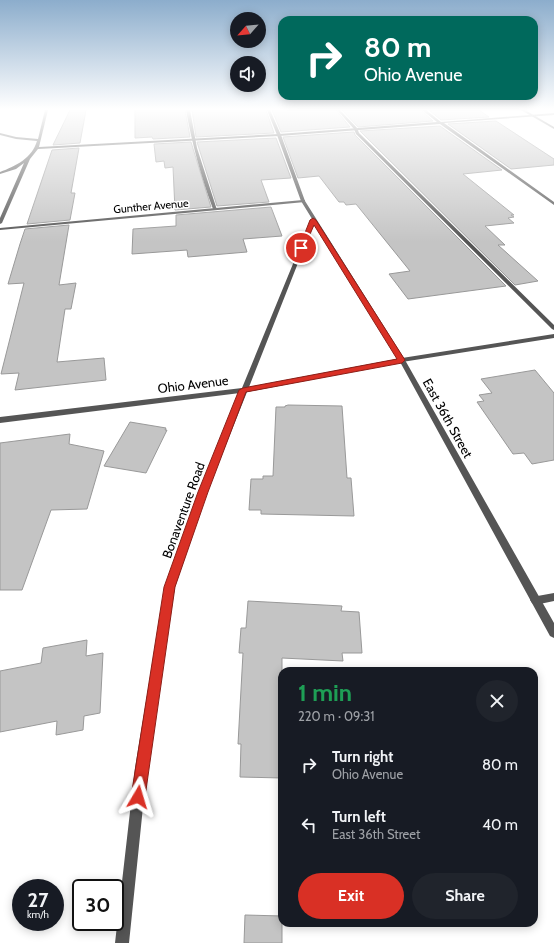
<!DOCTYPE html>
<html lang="en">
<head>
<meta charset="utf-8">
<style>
	body { margin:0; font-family:Cabin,sans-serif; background:#20242c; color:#f1f3f6; height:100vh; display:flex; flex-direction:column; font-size:15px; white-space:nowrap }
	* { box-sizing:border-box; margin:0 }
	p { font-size:13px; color:#9ea1a6 }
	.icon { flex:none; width:22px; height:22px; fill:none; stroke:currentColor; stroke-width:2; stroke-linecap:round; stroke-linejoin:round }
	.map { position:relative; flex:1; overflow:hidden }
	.side { position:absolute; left:278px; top:667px; width:260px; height:260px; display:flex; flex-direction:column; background:#171b24; border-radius:12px; box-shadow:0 2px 10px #0003 }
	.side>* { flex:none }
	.guide { position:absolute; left:278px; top:16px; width:260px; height:84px; border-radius:12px; box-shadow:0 2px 10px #0003; background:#00695c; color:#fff; overflow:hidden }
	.needle { width:26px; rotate:243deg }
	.buttons { position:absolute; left:230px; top:12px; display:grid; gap:8px }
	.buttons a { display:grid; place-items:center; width:36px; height:36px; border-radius:50%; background:#171b24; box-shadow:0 2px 10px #0003; font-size:20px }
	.speed { position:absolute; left:12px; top:879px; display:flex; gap:8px; font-size:20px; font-weight:700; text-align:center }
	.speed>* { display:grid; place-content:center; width:52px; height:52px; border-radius:50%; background:#171b24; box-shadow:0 2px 10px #0003; line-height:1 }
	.speed small { font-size:10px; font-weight:400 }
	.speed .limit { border:2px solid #111; border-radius:6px; background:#fff; color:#111 }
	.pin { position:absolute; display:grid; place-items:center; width:34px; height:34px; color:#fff; margin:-17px; border:2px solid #fff; border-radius:50%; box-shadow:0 1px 4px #0007 }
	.me { position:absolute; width:44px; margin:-22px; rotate:7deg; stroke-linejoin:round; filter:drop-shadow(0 0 3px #0008) }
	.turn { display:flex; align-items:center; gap:14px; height:84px; padding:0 20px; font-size:18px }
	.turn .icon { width:52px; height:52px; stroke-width:2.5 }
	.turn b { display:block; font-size:28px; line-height:34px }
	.round { display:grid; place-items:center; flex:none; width:42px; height:42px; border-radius:21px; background:#20242c }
	.overview { display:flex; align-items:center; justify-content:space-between; height:68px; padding:0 20px }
	h1 { font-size:24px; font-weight:700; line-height:30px; color:#1e9e55 }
	.primary-button { display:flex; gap:8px; margin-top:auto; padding:8px 20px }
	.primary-button a { flex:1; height:46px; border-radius:24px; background:#d93025; color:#fff; font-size:16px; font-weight:700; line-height:46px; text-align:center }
	.primary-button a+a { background:#20242c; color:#f1f3f6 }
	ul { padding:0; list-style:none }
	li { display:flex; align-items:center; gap:12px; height:60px; padding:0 20px }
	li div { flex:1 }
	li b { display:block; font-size:15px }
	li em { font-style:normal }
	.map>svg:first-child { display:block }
	.building { fill:#c4c4c4; stroke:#999 }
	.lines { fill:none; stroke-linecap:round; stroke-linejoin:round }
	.service { fill:#555; fill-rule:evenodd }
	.minor { fill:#555; fill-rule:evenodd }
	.tertiary { fill:#555; fill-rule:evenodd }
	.route { fill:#d93025; stroke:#8d1f18 }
	.labels { text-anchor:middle; stroke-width:3; stroke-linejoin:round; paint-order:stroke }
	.far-street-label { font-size:11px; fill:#000; stroke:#fff }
	.street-label { font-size:13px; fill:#000; stroke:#fff }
</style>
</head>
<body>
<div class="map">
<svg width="554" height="943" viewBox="0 0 554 943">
	<rect width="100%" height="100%" fill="#fff"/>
	<g class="building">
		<polygon points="70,110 86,110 80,143 53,145"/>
		<polygon points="135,110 185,110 190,137 153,139 152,137 135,138"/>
		<polygon points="192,110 266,110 274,133 196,137"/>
		<polygon points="272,110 336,110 350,127 281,132"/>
		<polygon points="342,110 421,110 433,121 358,127"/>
		<polygon points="429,110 479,110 489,117 441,120"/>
		<polygon points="496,121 554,159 554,165 511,169 448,124"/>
		<polygon points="440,126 502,170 463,174 514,215 511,215 514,217 508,218 514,223 485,226 505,245 498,245 538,281 515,285 360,131"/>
		<polygon points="354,132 355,135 506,286 408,299 389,274 410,271 356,204 346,205 344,202 339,202 319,176 298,178 283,137"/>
		<polygon points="276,138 291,178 261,180 269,202 217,206 197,142"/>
		<polygon points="191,142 211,207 175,210 173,167 165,168 164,161 156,162 154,144"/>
		<polygon points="79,148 71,193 75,193 70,220 27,224 52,150"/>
		<polygon points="271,207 282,236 243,239 247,252 188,257 187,250 132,254 133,229 176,226 176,215"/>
		<polygon points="69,225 59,285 76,283 71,309 65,309 57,362 104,358 106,380 15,390 19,373 1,374 24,283 8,284 20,244 25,229"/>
		<polygon points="535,370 554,393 554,460 532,464 524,453 513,454 477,402 484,401 479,395 492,393 481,379"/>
		<polygon points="288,405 342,406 347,478 351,478 354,516 261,514 261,510 249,510 251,479 263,479 263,476 273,476 276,407 285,407 285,406"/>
		<polygon points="130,422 166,428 165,430 167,430 146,473 104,466"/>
		<polygon points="70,434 69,444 104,451 87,509 51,510 22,590 0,590 0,443"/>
		<polygon points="248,601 342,606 341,611 359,612 362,653 342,653 343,661 282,658 282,778 240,777 241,744 238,744 243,653 239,653 241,628 246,628"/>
		<polygon points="87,640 86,656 103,653 100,713 84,716 83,730 56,735 57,721 0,732 0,671 41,663 43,648"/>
		<polygon points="245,915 282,916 282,943 244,943"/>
	</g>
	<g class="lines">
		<g class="service">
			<path d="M186,110h4l7,38 20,62 -4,-1c-12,-32 -21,-65 -27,-99z"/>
			<polygon points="337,110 340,110 357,128 359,133 554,325 554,330 552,329 356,134 354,129"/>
			<polygon points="525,110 554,127 554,129 521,110"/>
			<polygon points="554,593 554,601 535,605 532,603 530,600 532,597"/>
		</g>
		<g class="minor">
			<path d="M45,110h3l-9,37 240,-13 158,-12 -15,-12h4l15,12 113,-9v2l-110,8 110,79v3l-114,-81 -161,12 -241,13 -8,10 -28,64 -2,1v-6l24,-55 -8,6 -16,5v-2c16,-6 32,-14 37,-31l-21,-2 -16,-4v-2l16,4 22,2z"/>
			<polygon points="303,200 305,200 305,202 0,230 0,228"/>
			<polygon points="313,219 315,220 249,387 402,358 554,334 554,338 402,362 247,392 207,492 175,587 147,768 129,943 115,943 135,768 165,587 199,492 240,393 0,423 0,417 242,388 311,220"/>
		</g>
		<polygon class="tertiary" points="267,110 270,110 281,135 305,201 405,360 554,623 554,638 550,636 399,360 301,201 277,135"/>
	</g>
	<linearGradient id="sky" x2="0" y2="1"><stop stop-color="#8cadcc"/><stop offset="0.45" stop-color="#fff"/><stop offset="1" stop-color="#fff" stop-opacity="0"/></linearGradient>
	<rect width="554" height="242" fill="url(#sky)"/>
	<polygon class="route" points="313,218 316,220 405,360 402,363 246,392 208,492 175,587 145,797 143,802 138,804 133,802 131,797 164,587 198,492 239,390 243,388 397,359 314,225 304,248 301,250 299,248 310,220"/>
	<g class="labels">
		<g class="far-street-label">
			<text transform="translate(151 206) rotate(-5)" y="4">Gunther Avenue</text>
		</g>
		<g class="street-label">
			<text transform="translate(193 384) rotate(-7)" y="5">Ohio Avenue</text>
			<text transform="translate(448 418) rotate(61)" y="5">East 36th Street</text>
			<text transform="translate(183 510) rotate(-70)" y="5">Bonaventure Road</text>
		</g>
	</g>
</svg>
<div class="buttons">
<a><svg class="needle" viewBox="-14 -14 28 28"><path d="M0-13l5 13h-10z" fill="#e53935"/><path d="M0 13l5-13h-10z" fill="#9ea1a6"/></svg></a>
<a><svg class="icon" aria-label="sound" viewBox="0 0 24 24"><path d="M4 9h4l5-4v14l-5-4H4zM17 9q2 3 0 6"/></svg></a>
</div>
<div class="speed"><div>27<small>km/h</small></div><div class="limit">30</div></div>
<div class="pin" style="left:301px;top:248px;background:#d93025"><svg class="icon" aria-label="arrive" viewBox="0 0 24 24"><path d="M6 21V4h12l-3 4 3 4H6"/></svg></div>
<svg class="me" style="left:138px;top:797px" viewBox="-20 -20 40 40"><path d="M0-17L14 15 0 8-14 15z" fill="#d93025" stroke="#fff" stroke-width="4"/></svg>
<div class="guide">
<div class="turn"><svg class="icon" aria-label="right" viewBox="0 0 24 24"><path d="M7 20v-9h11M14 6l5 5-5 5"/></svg><div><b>80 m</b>Ohio Avenue</div></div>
</div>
<section class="side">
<div class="overview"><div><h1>1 min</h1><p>220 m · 09:31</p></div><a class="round"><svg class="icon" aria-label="close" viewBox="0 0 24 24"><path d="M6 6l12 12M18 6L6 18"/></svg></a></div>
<ul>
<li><svg class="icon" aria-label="right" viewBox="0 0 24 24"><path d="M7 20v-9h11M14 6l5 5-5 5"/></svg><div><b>Turn right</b><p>Ohio Avenue</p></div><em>80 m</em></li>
<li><svg class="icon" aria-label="left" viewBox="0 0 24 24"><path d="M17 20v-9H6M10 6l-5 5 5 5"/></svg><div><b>Turn left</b><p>East 36th Street</p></div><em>40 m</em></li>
</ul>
<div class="primary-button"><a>Exit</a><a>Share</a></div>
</section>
</div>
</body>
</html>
